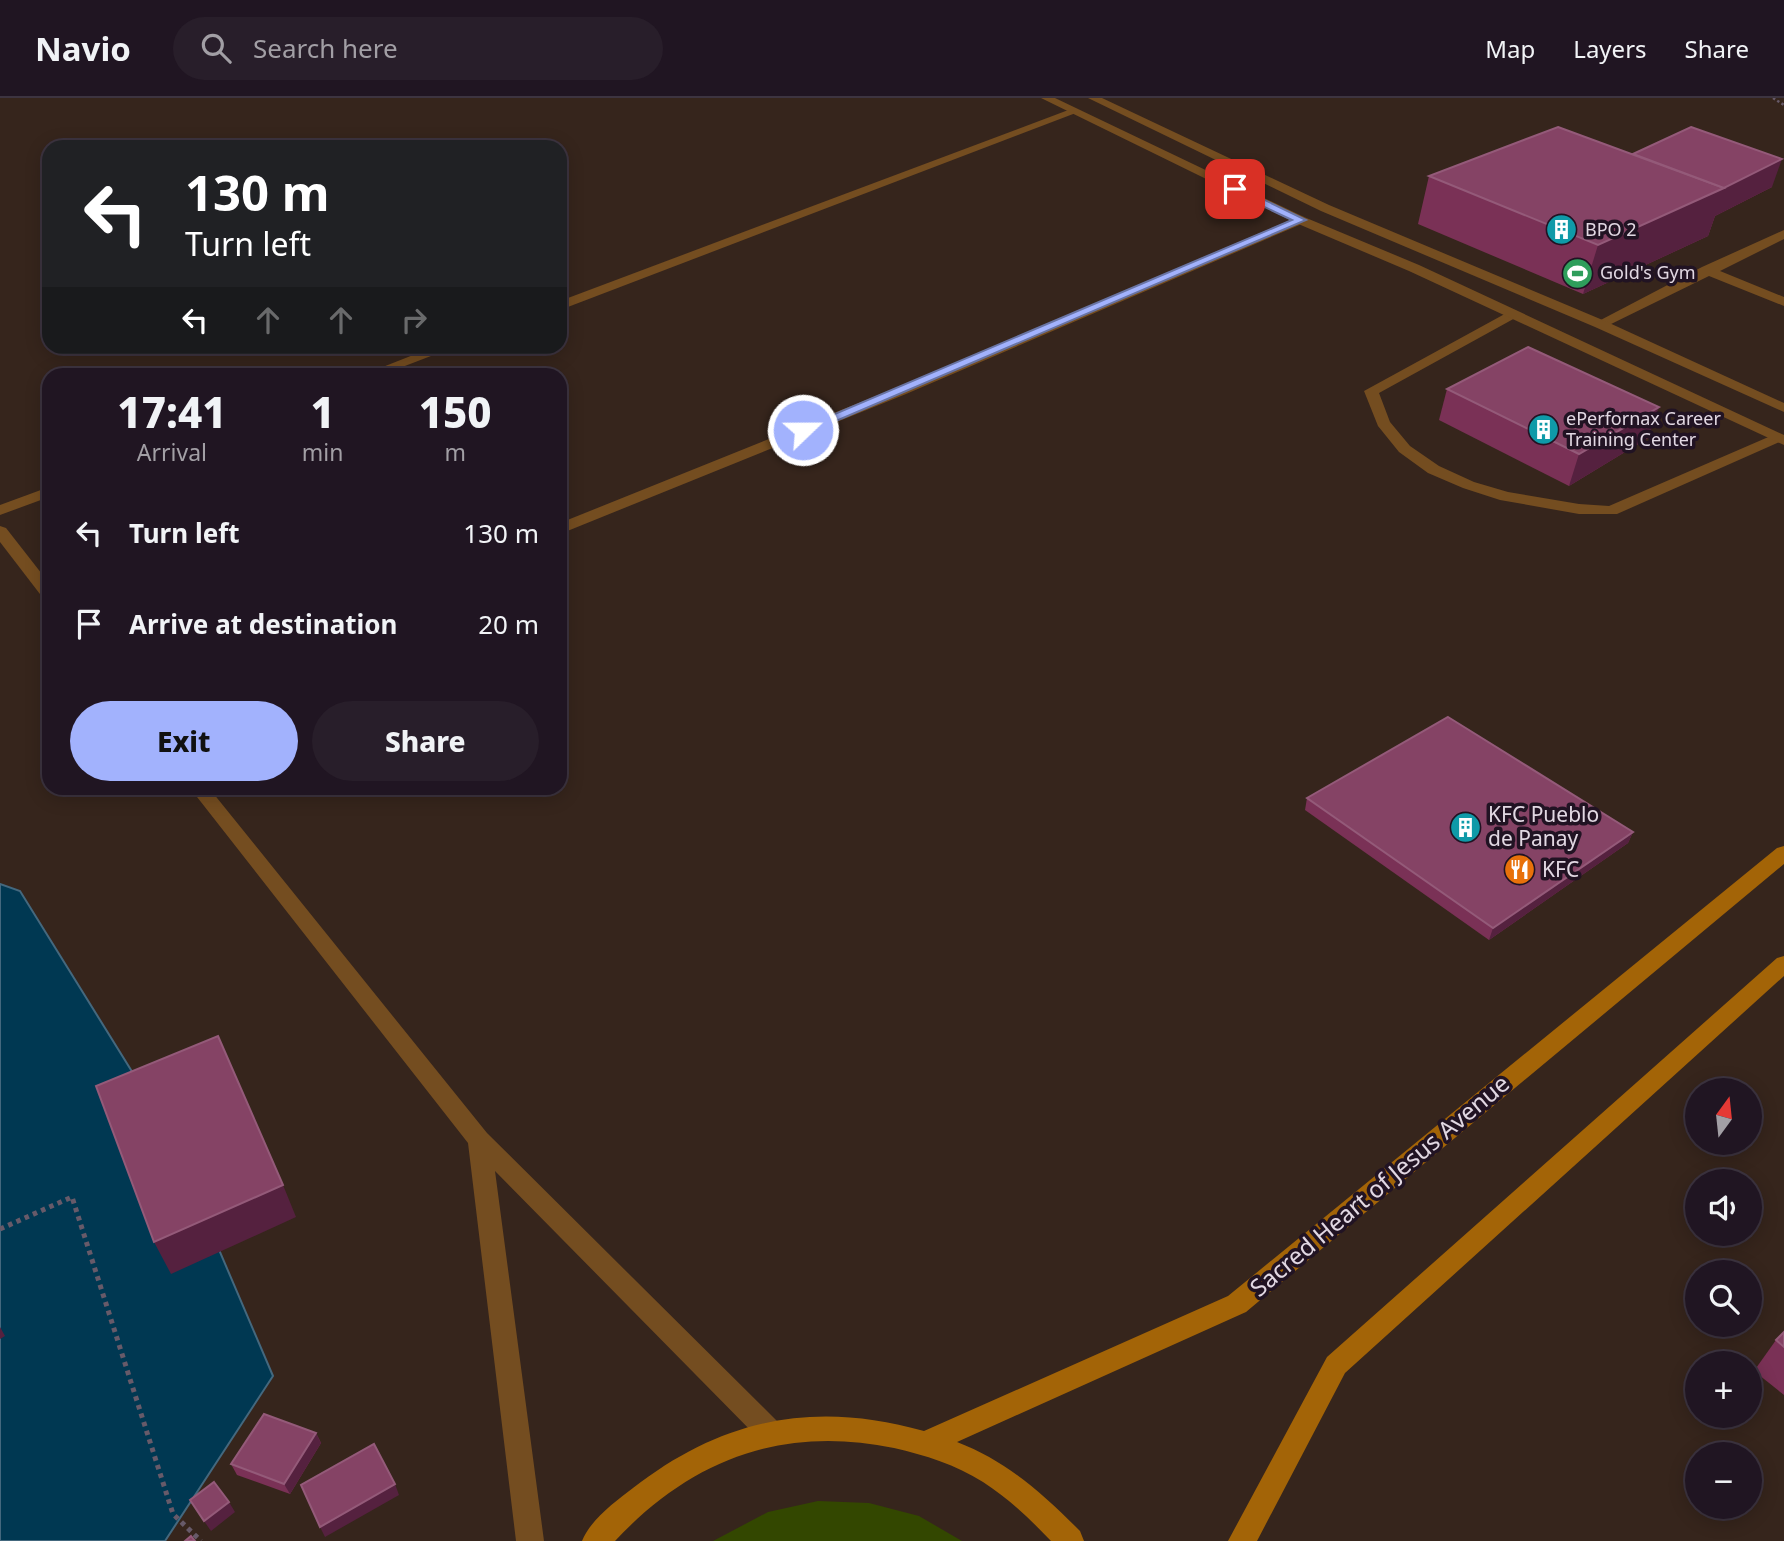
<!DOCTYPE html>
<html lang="en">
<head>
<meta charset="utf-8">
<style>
	body { margin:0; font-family:"Noto Sans",sans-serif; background:#281e2a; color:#f1f3f6; height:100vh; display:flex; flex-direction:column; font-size:26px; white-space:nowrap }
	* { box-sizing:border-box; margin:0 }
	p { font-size:23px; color:#a29fa5 }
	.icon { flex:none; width:38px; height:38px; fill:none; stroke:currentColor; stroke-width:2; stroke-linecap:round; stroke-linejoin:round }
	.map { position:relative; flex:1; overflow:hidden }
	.drawer { position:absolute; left:42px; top:270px; width:525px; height:427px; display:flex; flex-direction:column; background:#201522; border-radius:21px; box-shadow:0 4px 18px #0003,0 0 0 2px #3d3440 }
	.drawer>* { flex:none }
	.top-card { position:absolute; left:42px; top:42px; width:525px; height:214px; border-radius:21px; box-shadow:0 4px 18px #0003,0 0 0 2px #3d3440; background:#202124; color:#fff; overflow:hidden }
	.needle { width:46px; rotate:15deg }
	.buttons { position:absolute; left:1685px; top:980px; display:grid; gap:14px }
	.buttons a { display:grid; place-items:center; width:77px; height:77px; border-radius:50%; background:#201522; box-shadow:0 4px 18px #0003,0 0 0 2px #3d3440; font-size:35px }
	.pin { position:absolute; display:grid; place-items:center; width:60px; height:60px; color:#fff; margin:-30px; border-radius:14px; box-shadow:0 4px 10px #0006 }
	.me { position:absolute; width:77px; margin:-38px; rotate:68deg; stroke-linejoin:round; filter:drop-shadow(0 0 5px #0008) }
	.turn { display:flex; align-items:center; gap:24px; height:147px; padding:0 28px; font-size:32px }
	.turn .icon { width:91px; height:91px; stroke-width:2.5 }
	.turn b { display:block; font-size:49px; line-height:60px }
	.lanes { display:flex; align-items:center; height:66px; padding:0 28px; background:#0003; justify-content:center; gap:35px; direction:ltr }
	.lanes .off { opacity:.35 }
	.eta { display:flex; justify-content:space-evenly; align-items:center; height:119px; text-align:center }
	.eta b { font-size:42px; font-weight:800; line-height:49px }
	.cta { display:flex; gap:14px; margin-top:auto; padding:14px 28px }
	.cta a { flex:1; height:80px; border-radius:42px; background:#a2b2fd; color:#111; font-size:28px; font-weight:800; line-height:80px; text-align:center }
	.cta a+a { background:#281e2a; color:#f1f3f6 }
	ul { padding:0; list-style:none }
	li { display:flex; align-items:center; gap:21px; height:91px; padding:0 28px }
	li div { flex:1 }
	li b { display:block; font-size:26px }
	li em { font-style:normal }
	header { display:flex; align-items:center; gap:42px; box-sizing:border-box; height:98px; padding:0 35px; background:#201522; border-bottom:2px solid #3d3440 }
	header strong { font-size:33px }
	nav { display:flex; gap:38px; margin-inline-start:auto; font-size:24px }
	.search { width:490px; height:63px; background:#281e2a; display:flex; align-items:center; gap:18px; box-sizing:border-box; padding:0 24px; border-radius:38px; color:#a29fa5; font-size:26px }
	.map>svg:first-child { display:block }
	.commercial { fill:#36251c; fill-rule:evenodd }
	.green { fill:#334700 }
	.water { fill:#003852; stroke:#44687e; stroke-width:2 }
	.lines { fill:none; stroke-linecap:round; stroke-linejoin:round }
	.path-far1 { stroke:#675a69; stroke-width:2.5; stroke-dasharray:2.5 2.5; stroke-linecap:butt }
	.path { stroke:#675a69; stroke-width:5; stroke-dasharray:4.5 4.5; stroke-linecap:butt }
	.service { fill:#744d20; fill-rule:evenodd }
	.minor { fill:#744d20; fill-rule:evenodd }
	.secondary { fill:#a36407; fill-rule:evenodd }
	.wall { fill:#7a3156 }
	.shaded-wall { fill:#55213f }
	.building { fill:#854365; stroke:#945a79; stroke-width:2 }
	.route { fill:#a2b2fd; stroke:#6974a4; stroke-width:2 }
	.labels { text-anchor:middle; stroke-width:7; stroke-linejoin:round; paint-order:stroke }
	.far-poi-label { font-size:18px; fill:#e2d8e3; stroke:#211323; text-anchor:start }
	.poi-label { font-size:21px; fill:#e2d8e3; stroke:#211323; text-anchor:start }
	.near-street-label { font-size:24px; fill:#e2d8e3; stroke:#211323 }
</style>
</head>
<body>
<header>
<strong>Navio</strong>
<div class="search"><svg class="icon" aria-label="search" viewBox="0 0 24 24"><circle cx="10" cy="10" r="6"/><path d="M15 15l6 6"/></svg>Search here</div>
<nav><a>Map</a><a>Layers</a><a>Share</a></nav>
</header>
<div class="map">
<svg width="1784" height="1443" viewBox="0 0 1784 1443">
	<rect width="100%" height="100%" fill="#2a1c2d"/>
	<path class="commercial" d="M0,0h1784v1443h-1784zM49,49h511v199h-511zM49,276h511v414h-511zM1698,992h52v53h-52zM1698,1083h52v53h-52zM1698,1174h52v53h-52zM1698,1265h52v53h-52zM1698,1356h52v53h-52z"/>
	<polygon class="green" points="818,1403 869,1405 919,1418 962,1443 713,1443 768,1414"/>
	<polygon class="water" points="0,786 20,793 167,1030 273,1278 165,1443 0,1443"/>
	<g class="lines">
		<polyline class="path-far1" points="1773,0 1784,7"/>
		<polyline class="path" points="0,1131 72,1099 173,1416 201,1443"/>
		<g class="service">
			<polygon points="1071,11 1081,13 560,212 560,203"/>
			<polygon points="1300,118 1304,119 1304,125 906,296 560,436 560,425 896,290"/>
			<polygon points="1784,132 1784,141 1720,173 1784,199 1784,208 1709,178 1605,229 1600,230 1593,226 1702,169"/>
			<polygon points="1512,212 1517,213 1517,219 1379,295 1390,324 1410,348 1439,368 1474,384 1508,394 1579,406 1609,408 1773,337 1783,337 1784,342 1617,416 1579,416 1500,402 1463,390 1428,375 1399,354 1378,328 1364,293"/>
			<polygon points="436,248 457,248 384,276 365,276"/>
			<polygon points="49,389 49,399 0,417 0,407"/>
		</g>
		<g class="minor">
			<polygon points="1041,0 1055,0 1304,119 1419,167 1784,337 1784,347 1409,173 1296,125"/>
			<polygon points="1088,0 1102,0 1329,107 1605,223 1784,305 1784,314 1595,229 1321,113"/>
			<polygon points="0,428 6,430 49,485 49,501 43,500 0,444"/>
			<polygon points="190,690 209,690 487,1035 780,1326 784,1335 780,1344 771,1347 762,1344 495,1073 544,1443 516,1443 468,1045"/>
		</g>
		<g class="secondary">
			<path d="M1784,748v18l-538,448 -289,130c50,19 86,52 123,89l4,10h-33c-21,-22 -43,-43 -68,-59 -27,-17 -58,-27 -89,-34 -111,-23 -202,11 -279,93h-33c9,-22 33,-39 51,-53 90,-70 182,-88 291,-57l304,-135 549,-448z"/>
			<polygon points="1784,858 1784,878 1345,1275 1257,1443 1228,1443 1327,1259 1777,860"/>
		</g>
	</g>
	<g class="wall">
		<polygon points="1633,56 1772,89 1715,118 1708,138 1583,196 1418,126 1429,78"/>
		<polygon points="1447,291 1648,340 1569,388 1439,322"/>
		<polygon points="1307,700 1633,734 1628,745 1489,842 1305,712"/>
		<polygon points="1784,1234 1784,1297 1754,1273 1776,1242"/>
		<polygon points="316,1335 321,1345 290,1396 237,1377 231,1366"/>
	</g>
	<g class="shaded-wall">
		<polygon points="1782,61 1772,89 1715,118 1708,138 1583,196 1598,147"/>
		<polygon points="1659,309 1648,340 1569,388 1579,356"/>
		<polygon points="1633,734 1628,745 1489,842 1493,830"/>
		<polygon points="283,1087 296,1119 171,1176 154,1144"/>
		<polygon points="0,1229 5,1238 0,1241"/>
		<polygon points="316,1335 321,1345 290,1396 284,1386"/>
		<polygon points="395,1386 399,1397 325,1439 320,1429"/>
		<polygon points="229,1404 235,1414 211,1433 204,1423"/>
	</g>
	<g class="building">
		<polygon points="1558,29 1724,90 1598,147 1429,78"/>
		<polygon points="1691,29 1782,61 1724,90 1633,56"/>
		<polygon points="1528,249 1659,309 1579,356 1447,291"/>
		<polygon points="1448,619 1633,734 1493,830 1307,700"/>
		<polygon points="218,938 283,1087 154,1144 96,988"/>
		<polygon points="1784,1234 1784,1249 1776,1242"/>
		<polygon points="264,1316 316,1335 284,1386 231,1366"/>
		<polygon points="374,1346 395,1386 320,1429 301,1387"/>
		<polygon points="214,1384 229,1404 204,1423 190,1402"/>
		<polygon points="191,1438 195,1443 185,1443"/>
	</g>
	<polygon class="route" points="1231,89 1238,89 1306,122 808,335 797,332 1292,122 1231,93"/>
	<defs>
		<symbol id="building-disc" viewBox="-11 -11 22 22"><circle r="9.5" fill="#0f9aa8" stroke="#211323"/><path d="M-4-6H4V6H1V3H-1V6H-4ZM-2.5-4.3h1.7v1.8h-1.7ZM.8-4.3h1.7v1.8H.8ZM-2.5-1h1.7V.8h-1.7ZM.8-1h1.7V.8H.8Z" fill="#fff"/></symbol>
		<symbol id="stadium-disc" viewBox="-11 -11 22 22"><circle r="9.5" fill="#2e9e5b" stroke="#211323"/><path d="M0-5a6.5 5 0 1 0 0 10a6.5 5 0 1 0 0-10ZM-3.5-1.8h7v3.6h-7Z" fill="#fff"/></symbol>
		<symbol id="restaurant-disc" viewBox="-11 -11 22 22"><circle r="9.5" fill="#e8710a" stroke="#211323"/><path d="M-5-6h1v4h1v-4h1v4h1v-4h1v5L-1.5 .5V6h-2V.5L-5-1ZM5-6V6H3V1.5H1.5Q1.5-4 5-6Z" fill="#fff"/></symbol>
	</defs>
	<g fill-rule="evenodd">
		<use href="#building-disc" x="1544" y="114" width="35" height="35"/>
		<use href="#stadium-disc" x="1560" y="158" width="35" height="35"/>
		<use href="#building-disc" x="1526" y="314" width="35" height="35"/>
		<use href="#building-disc" x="1448" y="712" width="35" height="35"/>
		<use href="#restaurant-disc" x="1502" y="754" width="35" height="35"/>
	</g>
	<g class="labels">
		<g class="far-poi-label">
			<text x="1585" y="138">BPO 2</text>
			<text x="1600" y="181">Gold's Gym</text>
			<text x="1566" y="327">ePerfornax Career<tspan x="1566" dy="21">Training Center</tspan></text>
		</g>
		<g class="poi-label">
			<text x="1488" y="724">KFC Pueblo<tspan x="1488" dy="24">de Panay</tspan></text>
			<text x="1542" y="779">KFC</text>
		</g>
		<g class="near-street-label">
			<text transform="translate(1380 1088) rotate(-40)" y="8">Sacred Heart of Jesus Avenue</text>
		</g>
	</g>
</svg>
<div class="buttons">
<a><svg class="needle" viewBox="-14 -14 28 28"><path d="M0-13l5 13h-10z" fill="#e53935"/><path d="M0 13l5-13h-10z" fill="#a29fa5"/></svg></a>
<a><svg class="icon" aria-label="sound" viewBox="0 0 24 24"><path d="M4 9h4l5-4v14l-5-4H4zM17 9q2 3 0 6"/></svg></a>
<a><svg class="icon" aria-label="search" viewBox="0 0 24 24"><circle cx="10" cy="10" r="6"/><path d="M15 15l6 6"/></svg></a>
<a>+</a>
<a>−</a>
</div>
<div class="pin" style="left:1235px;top:91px;background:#d93025"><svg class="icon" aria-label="arrive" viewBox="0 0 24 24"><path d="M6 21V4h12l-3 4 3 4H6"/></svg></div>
<svg class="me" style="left:803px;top:332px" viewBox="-20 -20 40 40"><circle r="17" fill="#a2b2fd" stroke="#fff" stroke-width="3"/><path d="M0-11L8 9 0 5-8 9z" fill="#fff"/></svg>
<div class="top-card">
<div class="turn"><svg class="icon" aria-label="left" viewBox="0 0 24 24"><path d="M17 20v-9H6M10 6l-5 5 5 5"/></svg><div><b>130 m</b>Turn left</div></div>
<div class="lanes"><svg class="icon" aria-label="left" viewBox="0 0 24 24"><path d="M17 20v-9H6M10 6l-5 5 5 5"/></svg><svg class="icon off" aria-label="ahead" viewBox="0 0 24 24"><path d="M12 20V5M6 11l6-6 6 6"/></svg><svg class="icon off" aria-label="ahead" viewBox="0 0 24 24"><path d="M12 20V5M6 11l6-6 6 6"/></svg><svg class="icon off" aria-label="right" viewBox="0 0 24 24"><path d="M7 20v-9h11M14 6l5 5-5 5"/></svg></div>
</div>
<section class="drawer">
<div class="eta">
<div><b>17:41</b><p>Arrival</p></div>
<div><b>1</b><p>min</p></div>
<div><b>150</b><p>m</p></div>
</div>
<ul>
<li><svg class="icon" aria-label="left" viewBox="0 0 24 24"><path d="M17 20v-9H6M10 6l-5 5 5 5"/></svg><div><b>Turn left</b></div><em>130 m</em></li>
<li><svg class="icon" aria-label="arrive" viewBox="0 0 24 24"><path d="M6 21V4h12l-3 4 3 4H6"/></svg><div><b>Arrive at destination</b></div><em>20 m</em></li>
</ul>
<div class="cta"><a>Exit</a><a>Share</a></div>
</section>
</div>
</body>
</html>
